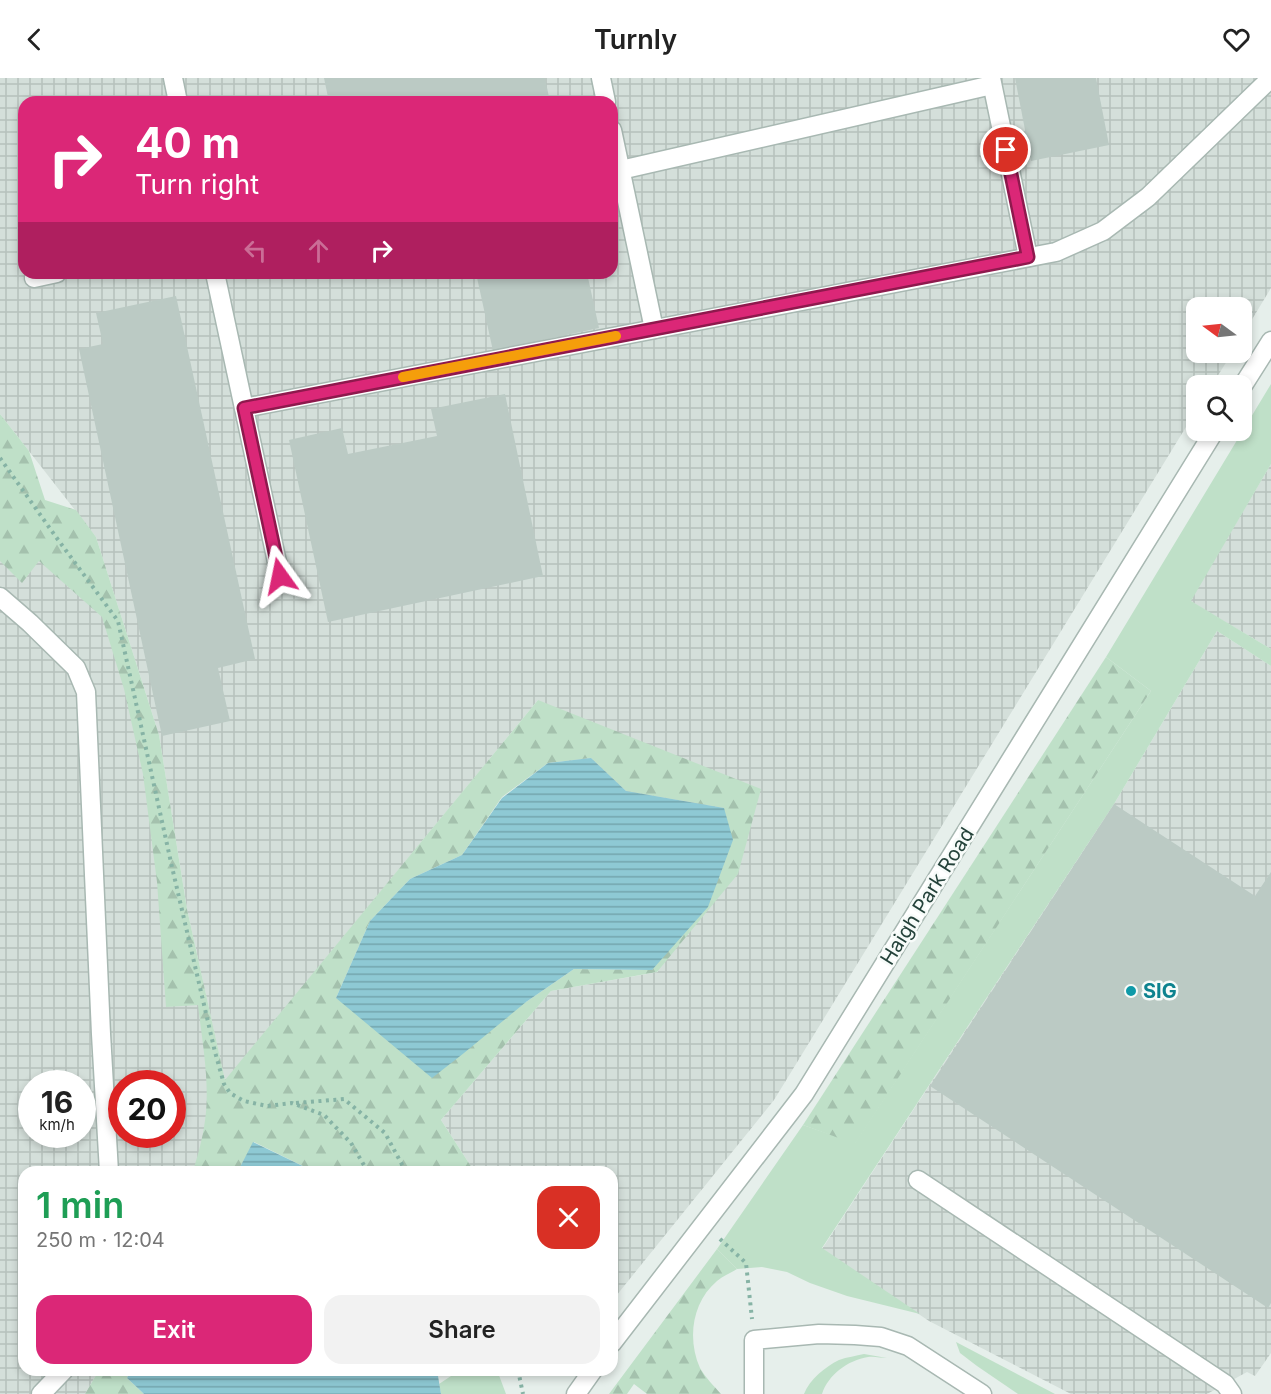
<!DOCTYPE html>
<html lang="en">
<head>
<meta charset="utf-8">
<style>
	body { margin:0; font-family:Inter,sans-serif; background:#f2f2f2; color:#222; height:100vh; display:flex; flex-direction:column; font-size:22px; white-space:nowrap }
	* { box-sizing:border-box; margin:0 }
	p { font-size:20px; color:#767676 }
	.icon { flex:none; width:33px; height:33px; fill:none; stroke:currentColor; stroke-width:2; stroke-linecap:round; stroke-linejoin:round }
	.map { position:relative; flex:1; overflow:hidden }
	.panel { position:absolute; left:18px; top:1088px; width:600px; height:210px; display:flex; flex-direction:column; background:#fff; border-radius:18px; box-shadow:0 3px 9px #0003 }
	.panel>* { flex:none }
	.banner { position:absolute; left:18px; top:18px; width:600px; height:183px; border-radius:18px; box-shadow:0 3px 9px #0003; background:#db2777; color:#fff; overflow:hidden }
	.needle { width:39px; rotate:285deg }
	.buttons { position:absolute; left:1186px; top:219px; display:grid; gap:12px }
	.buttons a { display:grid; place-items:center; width:66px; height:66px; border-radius:12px; background:#fff; box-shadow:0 3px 9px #0003; font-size:30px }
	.speed { position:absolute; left:18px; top:992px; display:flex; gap:12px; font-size:30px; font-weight:700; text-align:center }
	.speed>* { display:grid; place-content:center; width:78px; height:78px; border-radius:50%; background:#fff; box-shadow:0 3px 9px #0003; line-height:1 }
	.speed small { font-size:15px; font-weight:400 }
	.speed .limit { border:9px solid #d22; background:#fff; color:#111 }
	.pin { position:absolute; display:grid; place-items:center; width:51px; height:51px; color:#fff; margin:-26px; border:3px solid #fff; border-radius:50%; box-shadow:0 2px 6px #0007 }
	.me { position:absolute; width:66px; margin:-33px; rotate:348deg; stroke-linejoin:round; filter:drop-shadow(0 0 4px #0008) }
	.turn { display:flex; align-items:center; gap:21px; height:126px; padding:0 18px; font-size:27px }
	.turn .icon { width:78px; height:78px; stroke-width:2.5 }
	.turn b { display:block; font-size:42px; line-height:51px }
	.lanes { display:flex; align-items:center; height:57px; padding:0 18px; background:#0003; justify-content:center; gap:30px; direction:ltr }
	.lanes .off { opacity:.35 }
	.round { display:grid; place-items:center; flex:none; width:63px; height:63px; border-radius:18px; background:#f2f2f2 }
	.summary { display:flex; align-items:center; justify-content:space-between; height:102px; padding:0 18px }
	h1 { font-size:36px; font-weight:600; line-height:45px; color:#1e9e55 }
	.primary-button { display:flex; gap:12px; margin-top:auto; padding:12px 18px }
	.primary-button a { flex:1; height:69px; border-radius:18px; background:#db2777; color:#fff; font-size:24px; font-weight:600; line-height:69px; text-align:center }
	.primary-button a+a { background:#f2f2f2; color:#222 }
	header { display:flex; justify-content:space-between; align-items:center; height:78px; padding:0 18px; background:#fff; font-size:27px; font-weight:600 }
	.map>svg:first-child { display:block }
	.industrial { fill:url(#industrial-grid); fill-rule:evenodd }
	.grass { fill:#bfe0c8 }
	.forest { fill:url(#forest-firs); fill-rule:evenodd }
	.water { fill:url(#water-rules) }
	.building { fill:#bbcac4 }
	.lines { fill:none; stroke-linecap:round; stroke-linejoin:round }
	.minor-casing { stroke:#a8b8b2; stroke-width:21 }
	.path { stroke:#86b3a5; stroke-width:4; stroke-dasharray:3 4.5; stroke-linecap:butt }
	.minor { stroke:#fff; stroke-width:18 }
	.route-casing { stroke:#8e194d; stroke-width:15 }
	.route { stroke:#db2777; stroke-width:10 }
	.slow { stroke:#f59e0b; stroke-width:10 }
	.culture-dot { fill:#0f9aa8; stroke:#f7fbf9; stroke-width:2 }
	.labels { text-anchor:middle; stroke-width:5; stroke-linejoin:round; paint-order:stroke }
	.street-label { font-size:20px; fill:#24423a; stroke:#f7fbf9 }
	.culture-label { font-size:20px; font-weight:bold; fill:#0d838f; stroke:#f7fbf9; text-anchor:start }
</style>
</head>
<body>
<header><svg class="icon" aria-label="back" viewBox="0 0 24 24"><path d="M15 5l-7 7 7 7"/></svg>Turnly<svg class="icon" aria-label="heart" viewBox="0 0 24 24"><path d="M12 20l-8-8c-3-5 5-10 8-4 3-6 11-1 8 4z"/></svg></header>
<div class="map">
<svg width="1271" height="1316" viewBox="0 0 1271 1316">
	<defs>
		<pattern id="industrial-grid" width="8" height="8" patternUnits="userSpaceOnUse" patternTransform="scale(1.5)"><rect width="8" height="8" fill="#d4dfda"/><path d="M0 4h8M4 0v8" fill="none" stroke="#b6c1bc"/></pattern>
		<pattern id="forest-firs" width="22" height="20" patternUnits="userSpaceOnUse" patternTransform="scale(1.5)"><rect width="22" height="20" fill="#bfe0c8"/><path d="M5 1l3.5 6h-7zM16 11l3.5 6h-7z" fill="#a4c1ad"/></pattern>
		<pattern id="water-rules" width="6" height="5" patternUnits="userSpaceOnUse" patternTransform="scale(1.5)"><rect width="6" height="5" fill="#8ec9d4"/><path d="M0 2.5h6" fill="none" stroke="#74a5ad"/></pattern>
	</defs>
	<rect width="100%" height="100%" fill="#e6efeb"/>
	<g class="industrial">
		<path d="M0,0h1271v210l-29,48v-28h-45v44l35,1 -20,32 -15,1v23l-423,691 -162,201v-129l-138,-1 -33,-51 110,-129 107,-19 -120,-272 -313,381 -38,-172 -28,-174 -63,-198 -96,-123zM24,24h588v171h-588z"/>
		<path d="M0,366l85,121 59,171 78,358 -13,77 -185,1v198h75l-14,24h-85zM32,1005h50v51h-50zM122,1005h50v51h-50z"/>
		<polygon points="1271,386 1271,571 1190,523"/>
		<polygon points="1217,553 1271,588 1271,1275 1255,1298 1247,1294 1207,1316 1199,1316 1196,1315 1195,1316 1071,1316 929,1243 822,1171 1114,726"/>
	</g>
	<g class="grass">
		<polygon points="1271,306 1271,386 1191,523 1271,571 1271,588 1217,553 1114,726 822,1170 920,1236 847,1218 810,1205 787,1194 762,1189 737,1191 717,1171 803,1047 855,1065 1151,613 1106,579"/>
		<polygon points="956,1264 1055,1316 1018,1316 977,1288 960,1275"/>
		<path d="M864,1276l23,4c-6,0 -13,-2 -19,-1 -20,3 -40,18 -46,37h-18c6,-15 21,-27 35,-34 8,-3 17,-4 25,-6z"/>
		<polygon points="454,1292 497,1292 506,1316 441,1316 439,1306 454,1296"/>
	</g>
	<g class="forest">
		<path d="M0,336l29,37 16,49 31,10 20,27 63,198 28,174 38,171 313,-380 223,89 -23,85 -81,98 -106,19 -110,129 33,51h-161l-59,-29 -16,29h-45c6,-19 11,-38 13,-59 3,-35 -4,-72 -8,-107l-32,2 -9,-125 -14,-108 -19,-85 -22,-72 -63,-56 -17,22 -22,-22zM591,680l35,33 98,17 -72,162 -78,-1 -48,33 -190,-4 34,-77 40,-42 52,-24 40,-58 46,-34z"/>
		<polygon points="1106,579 1151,613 855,1066 803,1047"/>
		<path d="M717,1171l20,20c-6,4 -14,7 -20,12 -25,21 -30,58 -17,87 5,9 14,18 21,26h-74l-13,-10 -7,10h-18z"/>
		<polygon points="99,1292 131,1292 127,1300 144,1316 85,1316"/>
	</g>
	<g class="water">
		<polygon points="591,680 626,713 724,730 733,762 708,829 652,892 574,891 526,924 464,975 432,1000 336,920 370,843 410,801 462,777 502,720 548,685"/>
		<polygon points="253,1064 313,1093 238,1093"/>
		<polygon points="131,1292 437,1292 441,1316 144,1316 127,1300"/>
	</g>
	<g class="building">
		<polygon points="324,0 545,0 550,24 329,24"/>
		<polygon points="1015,0 1096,0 1109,67 1031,83"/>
		<polygon points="476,195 587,195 599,250 493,273"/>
		<polygon points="176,218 255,581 218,590 230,643 162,658 79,271 103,266 96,235"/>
		<polygon points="505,316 543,498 328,544 289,362 342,350 348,376 437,358 431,331"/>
		<polygon points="1114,726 1255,818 1271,794 1271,1225 1268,1230 930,1008"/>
	</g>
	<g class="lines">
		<defs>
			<g id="minor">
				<polyline points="173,0 178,24"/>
				<polyline points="601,0 606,24"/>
				<polyline points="991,0 1028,179"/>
				<polyline points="612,52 654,251"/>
				<polyline points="612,94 992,7"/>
				<polyline points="215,195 280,498"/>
				<polyline points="34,200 57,195"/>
				<polyline points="1242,309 1271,263"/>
				<polyline points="244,330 1056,174 1103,153 1148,119 1271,0"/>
				<polyline points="0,519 30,545 76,590 86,614 101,956 109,1094"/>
				<polyline points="918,1102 1225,1306 1232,1316"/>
				<polyline points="612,1265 804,1016 1215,352"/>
				<polyline points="41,1316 64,1292"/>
				<polyline points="576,1316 593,1292"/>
				<polyline points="754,1316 754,1262 819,1256 855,1257 881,1259 908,1268 982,1316"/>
			</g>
		</defs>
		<use href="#minor" class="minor-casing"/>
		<g class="path">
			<polyline points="0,380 56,459 118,543 172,789 215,974 224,1006 230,1015 244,1023 267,1028 292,1025 324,1037 351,1065 368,1094"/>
			<polyline points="296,1025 344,1021 385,1055 406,1094"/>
			<polyline points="720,1161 746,1185 752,1241"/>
			<polyline points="518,1292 523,1316"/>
		</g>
		<use href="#minor" class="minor"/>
	</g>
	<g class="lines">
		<defs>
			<polyline id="route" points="280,498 244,330 1028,179 1006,72"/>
		</defs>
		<use href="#route" class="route-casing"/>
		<use href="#route" class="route"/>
		<polyline class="slow" points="403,299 616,258"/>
	</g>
	<circle class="culture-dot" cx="1131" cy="913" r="6"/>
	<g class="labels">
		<g class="street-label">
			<text transform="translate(927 818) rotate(-58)" y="7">Haigh Park Road</text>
		</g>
		<g class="culture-label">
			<text x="1143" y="920">SIG</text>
		</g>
	</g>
</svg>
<div class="buttons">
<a><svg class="needle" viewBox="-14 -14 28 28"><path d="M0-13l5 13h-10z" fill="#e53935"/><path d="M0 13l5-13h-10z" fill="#767676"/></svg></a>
<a><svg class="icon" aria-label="search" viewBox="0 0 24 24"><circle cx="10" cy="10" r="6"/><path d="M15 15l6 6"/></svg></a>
</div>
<div class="speed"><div>16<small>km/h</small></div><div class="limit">20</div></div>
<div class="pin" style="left:1006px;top:72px;background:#d93025"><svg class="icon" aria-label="arrive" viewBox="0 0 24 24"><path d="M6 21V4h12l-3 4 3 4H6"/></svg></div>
<svg class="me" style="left:280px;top:498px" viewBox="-20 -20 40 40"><path d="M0-17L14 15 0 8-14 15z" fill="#db2777" stroke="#fff" stroke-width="4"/></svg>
<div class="banner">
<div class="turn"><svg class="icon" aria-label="right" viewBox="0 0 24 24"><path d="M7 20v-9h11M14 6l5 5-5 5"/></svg><div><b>40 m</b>Turn right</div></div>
<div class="lanes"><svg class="icon off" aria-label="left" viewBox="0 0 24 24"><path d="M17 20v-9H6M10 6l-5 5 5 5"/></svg><svg class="icon off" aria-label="ahead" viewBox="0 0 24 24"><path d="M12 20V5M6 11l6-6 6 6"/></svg><svg class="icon" aria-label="right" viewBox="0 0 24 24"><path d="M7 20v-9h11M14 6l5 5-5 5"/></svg></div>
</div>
<section class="panel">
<div class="summary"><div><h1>1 min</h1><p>250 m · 12:04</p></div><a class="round" style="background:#d93025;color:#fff"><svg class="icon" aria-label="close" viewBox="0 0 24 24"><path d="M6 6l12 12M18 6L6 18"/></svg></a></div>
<div class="primary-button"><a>Exit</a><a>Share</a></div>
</section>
</div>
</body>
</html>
